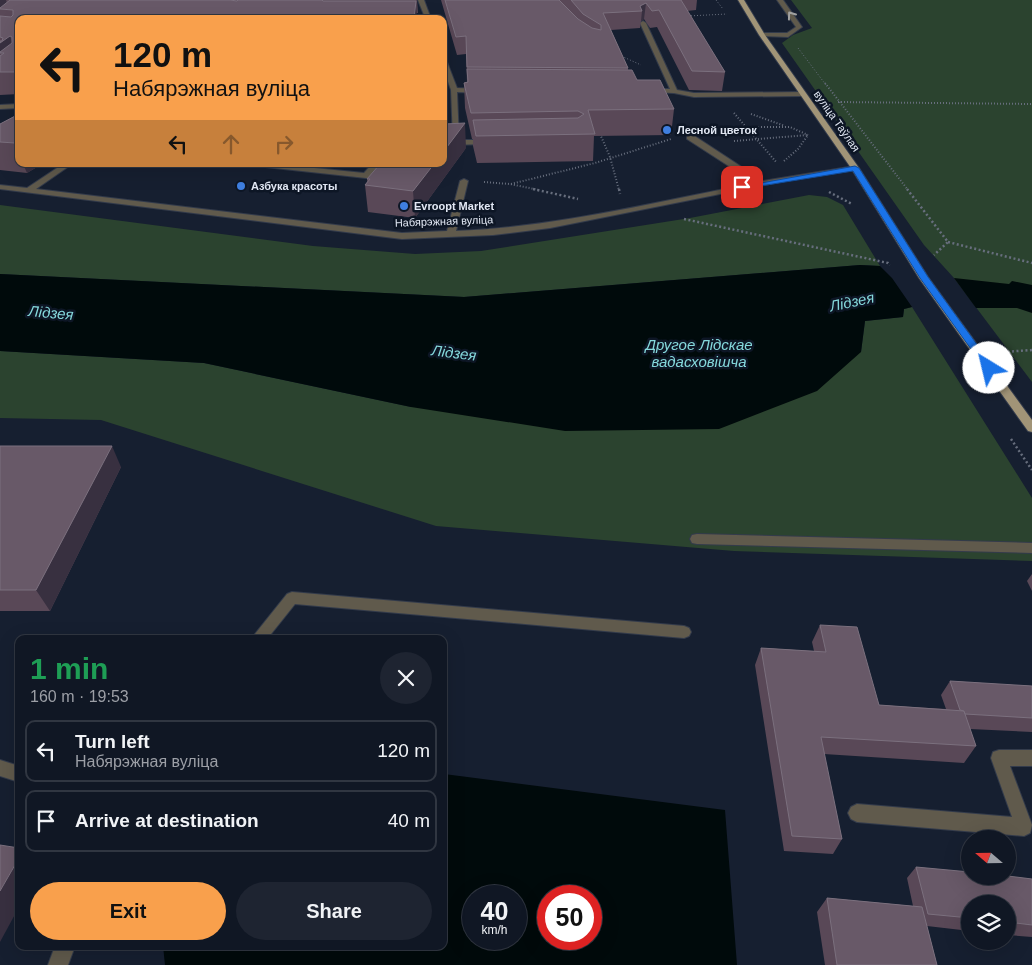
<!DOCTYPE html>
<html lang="en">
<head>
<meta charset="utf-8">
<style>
	body { margin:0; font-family:Arial,sans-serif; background:#1e2431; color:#f1f3f6; height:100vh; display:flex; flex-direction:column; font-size:19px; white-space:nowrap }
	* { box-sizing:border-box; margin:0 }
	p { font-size:16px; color:#9c9fa6 }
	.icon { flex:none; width:28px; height:28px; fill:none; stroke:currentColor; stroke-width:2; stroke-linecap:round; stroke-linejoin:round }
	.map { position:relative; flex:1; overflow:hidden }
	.side { position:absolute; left:15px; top:635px; width:432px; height:315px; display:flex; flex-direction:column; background:#101724; border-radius:10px; box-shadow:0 5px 20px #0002,0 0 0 1px #303641 }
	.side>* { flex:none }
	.guide { position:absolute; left:15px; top:15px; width:432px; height:152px; border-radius:10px; box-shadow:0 5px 20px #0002,0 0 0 1px #303641; background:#f9a04c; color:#111; overflow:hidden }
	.needle { width:32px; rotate:290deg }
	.controls { position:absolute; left:961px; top:830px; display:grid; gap:10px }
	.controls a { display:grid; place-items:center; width:55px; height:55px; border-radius:50%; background:#101724; box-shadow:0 5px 20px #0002,0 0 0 1px #303641; font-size:25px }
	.speed { position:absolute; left:462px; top:885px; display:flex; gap:10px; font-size:25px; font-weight:700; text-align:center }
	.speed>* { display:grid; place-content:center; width:65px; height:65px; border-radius:50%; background:#101724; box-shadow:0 5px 20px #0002,0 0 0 1px #303641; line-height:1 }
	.speed small { font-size:12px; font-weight:400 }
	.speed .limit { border:8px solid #d22; background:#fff; color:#111 }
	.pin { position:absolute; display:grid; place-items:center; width:42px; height:42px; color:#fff; margin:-21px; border-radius:10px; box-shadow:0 2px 8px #0006 }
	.me { position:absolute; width:55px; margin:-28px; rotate:324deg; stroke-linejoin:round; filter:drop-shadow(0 0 4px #0008) }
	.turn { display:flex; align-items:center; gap:18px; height:105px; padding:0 15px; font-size:22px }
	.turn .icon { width:65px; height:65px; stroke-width:2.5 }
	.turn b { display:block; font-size:35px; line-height:42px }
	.lanes { display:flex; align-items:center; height:48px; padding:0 15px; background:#0003; justify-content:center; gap:25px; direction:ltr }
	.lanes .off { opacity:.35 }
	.round { display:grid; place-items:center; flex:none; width:52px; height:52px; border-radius:26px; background:#1e2431 }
	.overview { display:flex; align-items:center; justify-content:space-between; height:85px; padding:0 15px }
	h1 { font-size:30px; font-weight:700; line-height:38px; color:#1e9e55 }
	.cta { display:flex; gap:10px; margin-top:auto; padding:10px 15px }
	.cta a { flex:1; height:58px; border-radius:30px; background:#f9a04c; color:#111; font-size:20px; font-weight:700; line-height:58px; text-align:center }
	.cta a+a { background:#1e2431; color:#f1f3f6 }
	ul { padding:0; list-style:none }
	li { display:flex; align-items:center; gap:15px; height:62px; margin:0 10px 8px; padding:0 5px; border:2px solid #303641; border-radius:10px }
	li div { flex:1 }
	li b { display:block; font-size:19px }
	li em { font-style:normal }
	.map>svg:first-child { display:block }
	.green { fill:#2b432f }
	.water { fill:#000a0b; fill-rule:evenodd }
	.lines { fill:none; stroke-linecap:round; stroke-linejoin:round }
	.minor-casing { stroke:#333b4b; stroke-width:2 }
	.major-casing { stroke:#333b4b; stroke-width:2 }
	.path-far2 { stroke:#676e7d; stroke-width:1; stroke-dasharray:1 2; stroke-linecap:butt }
	.path-far1 { stroke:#676e7d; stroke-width:2; stroke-dasharray:1 2; stroke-linecap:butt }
	.path { stroke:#676e7d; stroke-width:2.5; stroke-dasharray:2 2.5; stroke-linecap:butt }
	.minor { fill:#605a4c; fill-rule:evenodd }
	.major { fill:#a19477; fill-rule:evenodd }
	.wall { fill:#594857 }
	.shaded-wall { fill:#383040 }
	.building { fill:#685968; stroke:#7b707e }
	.oneway { stroke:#a1a1a0 }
	.route { fill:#1a73e8; stroke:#114b97 }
	.shop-dot { fill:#3f7fe0; stroke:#0d1625; stroke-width:2 }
	.labels { text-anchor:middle; stroke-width:5; stroke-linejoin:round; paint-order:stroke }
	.far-street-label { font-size:11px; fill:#e2e8f4; stroke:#0d1625 }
	.far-poi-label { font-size:11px; font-weight:bold; fill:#e2e8f4; stroke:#0d1625; text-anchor:start }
	.water-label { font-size:15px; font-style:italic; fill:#85d8dc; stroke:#0d1625 }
</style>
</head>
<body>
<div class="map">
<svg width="1032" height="965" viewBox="0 0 1032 965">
	<rect width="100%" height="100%" fill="#161f30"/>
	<g class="green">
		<polygon points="791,0 1032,0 1032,382 954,278 924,245 782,43 793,35 812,28"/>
		<polygon points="809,195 827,197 843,205 880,266 860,265 464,297 0,274 0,205 313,246 415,254 481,251 690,218"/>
		<polygon points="912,307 1032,498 1032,561 734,551 436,526 101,420 0,418 0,351 204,363 411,407 861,352 865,321 903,317 904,309"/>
	</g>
	<g class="water">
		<polygon points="860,265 880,266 892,278 912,307 904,309 903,317 865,321 861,352 817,391 719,429 565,431 411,407 204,363 0,351 0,274 464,297"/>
		<polygon points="954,278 1009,284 1012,281 1032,285 1032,313 1017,308 976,308"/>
		<path d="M444,774l281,36 12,155h-572l-2,-19h281zM474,896h42v43h-42zM549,896h42v43h-42z"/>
	</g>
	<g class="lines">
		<defs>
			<g id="minor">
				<polygon points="418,0 424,0 431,19 398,18 400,15 424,15"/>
				<polygon points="777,0 783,0 802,27 788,37 760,36 762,33 787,33 796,27"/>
				<polygon points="643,21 646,23 677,90 694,93 803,92 806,94 803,96 694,97 674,93 647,92 646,91 649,89 670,89 640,23"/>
				<polygon points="444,60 447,62 457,88 481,89 484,91 481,93 457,92 459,140 489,140 493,142 492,144 444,145 444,141 453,141 451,90 444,70"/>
				<polygon points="19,104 19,108 0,109 0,105"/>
				<path d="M687,135h6l70,46 92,-15 4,2 -4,2 -70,11 -235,47 -57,7 -91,4 -402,-50v-4l27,3 36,-24h9l-36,25 366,44 45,-2 13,-50 4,-2 4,2 -12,50c101,-4 200,-29 299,-48l-68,-44z"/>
				<polygon points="252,164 275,164 364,173 372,164 380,164 369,178 366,178 256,166"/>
				<polygon points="697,534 1032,543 1032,553 697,544 692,543 690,539 692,535"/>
				<polygon points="292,592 684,626 689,628 691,632 689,636 684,638 295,604 267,639 251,639 287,594"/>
				<polygon points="999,750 1032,750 1032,766 1010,766 1032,825 1030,833 1024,836 857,822 851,819 848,813 851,807 857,804 1012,817 991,758 993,752"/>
				<polygon points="0,760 19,766 19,782 0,776"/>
				<polygon points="55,946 75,946 68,965 48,965"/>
			</g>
			<polygon id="major" points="738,0 744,0 765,35 859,168 928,277 1032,420 1032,432 1028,431 919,278 851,168 759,35"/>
		</defs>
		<use href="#minor" class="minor-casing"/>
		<use href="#major" class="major-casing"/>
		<g class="path-far2">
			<polyline points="716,0 723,9"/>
			<polyline points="688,16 727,14"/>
			<polyline points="798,48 826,85"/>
			<polyline points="619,55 641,65"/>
		</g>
		<g class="path-far1">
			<polyline points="825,83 908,190"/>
			<polyline points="838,102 1032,104"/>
			<polyline points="734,113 777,163"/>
			<polyline points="751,114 785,126"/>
			<polyline points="713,127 790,127 808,135"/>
			<polyline points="600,134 610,157 619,190"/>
			<polyline points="734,141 808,135"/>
			<polyline points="784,161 798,149 808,135"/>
			<polyline points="484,182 510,184 539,190"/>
			<polyline points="511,184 595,163 671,139"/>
		</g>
		<g class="path">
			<polyline points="533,189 578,199"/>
			<polyline points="619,189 620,194"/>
			<polyline points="907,189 948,242 934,255"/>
			<polyline points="829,192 852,204"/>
			<polyline points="684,219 888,263 890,265"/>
			<polyline points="948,242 1032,263"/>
			<polyline points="1003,352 1032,350"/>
			<polyline points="1011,439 1032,470"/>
		</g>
		<use href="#minor" class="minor"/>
		<use href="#major" class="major"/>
	</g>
	<g class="wall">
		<polygon points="0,0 417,0 418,13 416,13 417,19 19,19 19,94 0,95"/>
		<polygon points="441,0 697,0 696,10 687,11 725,72 722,91 689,90 657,27 650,28 644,19 641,21 640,28 611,30 628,68 628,70 637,80 674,109 671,135 594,136 593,161 477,163 473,146 473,139 472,139 465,108 464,83 467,82 466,54 457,55"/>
		<polygon points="19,114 19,164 42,164 27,173 0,170 0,124"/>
		<polygon points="466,148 415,218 368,212 365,185 367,182 367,179 444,164"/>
		<polygon points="0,446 121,467 50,611 0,611"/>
		<polygon points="1032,574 1032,591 1027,581"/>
		<polygon points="820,625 879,705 946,709 941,695 950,681 1032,686 1032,732 970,729 976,746 964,763 824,754 842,839 833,854 784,851 755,665 761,648 814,651 812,642"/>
		<polygon points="916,867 1032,879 1032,937 1008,935 1008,904 970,904 970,931 927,926 937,965 825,965 817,912 827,898 913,906 907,878"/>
	</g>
	<g class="shaded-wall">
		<polygon points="0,0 6,0 9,10 0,9"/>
		<polygon points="416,1 417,19 414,19"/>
		<polygon points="646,3 644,19 641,21 642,11 640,6"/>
		<polygon points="10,36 18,57 4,53 0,53 0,43"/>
		<polygon points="465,123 466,148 415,218 413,191 434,164 444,164 444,151"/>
		<polygon points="19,141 19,152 15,143"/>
		<polygon points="23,164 42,164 27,173"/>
		<polygon points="112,446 121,467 50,611 36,590"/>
		<polygon points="19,858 19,907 0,942 0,891"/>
	</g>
	<g class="building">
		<polygon points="10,0 230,0 237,1 238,0 322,0 323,1 416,1 414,19 19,19 19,72 0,72 0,56 4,53 0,53 0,52 12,43 12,37 10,36 0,43 0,41 2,41 3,38 0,37 0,16 11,17 13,15 13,10 0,9 0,8"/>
		<polygon points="445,0 559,0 578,19 592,28 601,30 601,25 583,14 571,0 681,0 725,72 692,71 659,10 652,11 646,3 640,6 642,11 603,13 628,68 467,67 466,36 456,37"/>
		<polygon points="467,69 632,70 637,80 660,80 674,109 588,110 595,134 476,136 473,120 578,118 584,114 578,111 471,113 464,83 468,82"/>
		<polygon points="19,114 19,141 15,143 0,142 0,124"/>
		<polygon points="465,123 444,151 444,124"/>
		<polygon points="380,164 434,164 413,191 365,185 370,179 367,179"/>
		<polygon points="0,446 112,446 36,590 0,590"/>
		<polygon points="820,625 857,627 879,705 964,711 976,746 821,737 842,839 792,836 761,648 826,652"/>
		<polygon points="950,681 1032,686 1032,718 965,714 964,711 960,710"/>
		<polygon points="0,845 19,848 19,858 0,891"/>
		<polygon points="916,867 970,872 970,876 1008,876 1032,879 1032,925 1008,922 1008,904 970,904 970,918 928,914"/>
		<polygon points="827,898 922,907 937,965 837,965"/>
	</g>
	<defs><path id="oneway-chevron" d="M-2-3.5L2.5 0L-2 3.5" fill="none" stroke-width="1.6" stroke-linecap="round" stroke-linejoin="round" transform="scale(1.25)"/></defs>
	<use class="oneway" href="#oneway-chevron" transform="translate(791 15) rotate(-126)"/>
	<polygon class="route" points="855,166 859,168 928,277 994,368 993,370 986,370 920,278 853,171 742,189 739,187"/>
	<g class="shop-dot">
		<circle cx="667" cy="130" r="5"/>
		<circle cx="241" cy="186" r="5"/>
		<circle cx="404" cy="206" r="5"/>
	</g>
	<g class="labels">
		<g class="far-street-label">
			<text transform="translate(837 121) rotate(55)" y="4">вуліца Таўлая</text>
			<text transform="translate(444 221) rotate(-2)" y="4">Набярэжная вуліца</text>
		</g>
		<g class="far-poi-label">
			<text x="677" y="134">Лесной цветок</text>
			<text x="251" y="190">Азбука красоты</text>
			<text x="414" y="210">Evroopt Market</text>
		</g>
		<g class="water-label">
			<text transform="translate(852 302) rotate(-12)" y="5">Лідзея</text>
			<text transform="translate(51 313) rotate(5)" y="5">Лідзея</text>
			<text x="699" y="350">Другое Лідскае<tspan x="699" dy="17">вадасховішча</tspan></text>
			<text transform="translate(454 353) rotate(7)" y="5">Лідзея</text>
		</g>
	</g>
</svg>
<div class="controls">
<a><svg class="needle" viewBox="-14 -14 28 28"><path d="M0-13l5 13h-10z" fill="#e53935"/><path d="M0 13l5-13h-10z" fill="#9c9fa6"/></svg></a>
<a><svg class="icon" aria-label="layers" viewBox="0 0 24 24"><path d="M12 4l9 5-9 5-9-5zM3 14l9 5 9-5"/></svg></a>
</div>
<div class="speed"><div>40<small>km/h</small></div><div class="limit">50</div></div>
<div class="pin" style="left:742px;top:187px;background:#d93025"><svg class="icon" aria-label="arrive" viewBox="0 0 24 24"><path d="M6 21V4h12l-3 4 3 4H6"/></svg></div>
<svg class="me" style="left:989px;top:368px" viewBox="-20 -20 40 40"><circle r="19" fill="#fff"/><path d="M0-13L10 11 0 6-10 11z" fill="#1a73e8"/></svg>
<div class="guide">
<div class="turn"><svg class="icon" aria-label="left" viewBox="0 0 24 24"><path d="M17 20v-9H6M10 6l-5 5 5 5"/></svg><div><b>120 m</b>Набярэжная вуліца</div></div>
<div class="lanes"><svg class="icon" aria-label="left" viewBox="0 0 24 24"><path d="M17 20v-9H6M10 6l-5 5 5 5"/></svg><svg class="icon off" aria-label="ahead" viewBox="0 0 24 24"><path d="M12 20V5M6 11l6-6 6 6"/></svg><svg class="icon off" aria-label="right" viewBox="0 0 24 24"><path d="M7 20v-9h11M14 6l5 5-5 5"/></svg></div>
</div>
<section class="side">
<div class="overview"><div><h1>1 min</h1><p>160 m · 19:53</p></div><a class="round"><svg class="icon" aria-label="close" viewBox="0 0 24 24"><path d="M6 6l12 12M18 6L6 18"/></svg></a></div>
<ul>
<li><svg class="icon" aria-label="left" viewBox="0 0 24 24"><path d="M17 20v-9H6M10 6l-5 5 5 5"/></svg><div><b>Turn left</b><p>Набярэжная вуліца</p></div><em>120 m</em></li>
<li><svg class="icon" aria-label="arrive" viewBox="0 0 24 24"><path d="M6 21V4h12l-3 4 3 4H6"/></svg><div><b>Arrive at destination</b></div><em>40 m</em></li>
</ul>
<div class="cta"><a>Exit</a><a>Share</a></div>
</section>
</div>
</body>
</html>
